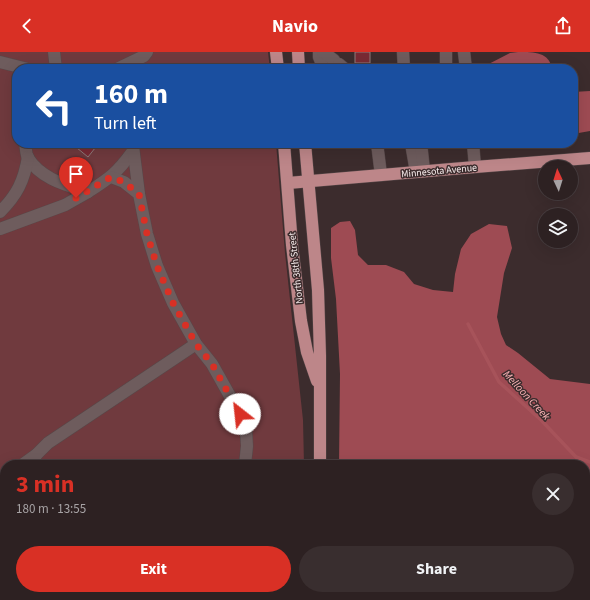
<!DOCTYPE html>
<html lang="en">
<head>
<meta charset="utf-8">
<style>
	body { margin:0; font-family:"Source Sans 3",sans-serif; background:#392e2f; color:#f1f3f6; height:100vh; display:flex; flex-direction:column; font-size:15px; white-space:nowrap }
	* { box-sizing:border-box; margin:0 }
	p { font-size:13px; color:#a7a3a5 }
	.icon { flex:none; width:22px; height:22px; fill:none; stroke:currentColor; stroke-width:2; stroke-linecap:round; stroke-linejoin:round }
	.map { position:relative; flex:1; overflow:hidden }
	.sheet { position:absolute; left:0px; top:408px; width:590px; height:140px; display:flex; flex-direction:column; background:#2d2122; border-radius:16px 16px 0 0; box-shadow:0 4px 16px #0002,0 0 0 1px #483e40 }
	.sheet>* { flex:none }
	.banner { position:absolute; left:12px; top:12px; width:566px; height:84px; border-radius:16px; box-shadow:0 4px 16px #0002,0 0 0 1px #483e40; background:#1a4fa0; color:#fff; overflow:hidden }
	.needle { width:26px; rotate:356deg }
	.buttons { position:absolute; left:538px; top:108px; display:grid; gap:8px }
	.buttons a { display:grid; place-items:center; width:40px; height:40px; border-radius:50%; background:#2d2122; box-shadow:0 4px 16px #0002,0 0 0 1px #483e40; font-size:20px }
	.pin { position:absolute; display:grid; place-items:center; width:34px; height:34px; color:#fff; margin:-41px -17px; border-radius:50% 50% 50% 0; rotate:-45deg; box-shadow:0 0 4px #0007 }
	.pin .icon { rotate:45deg }
	.me { position:absolute; width:44px; margin:-22px; rotate:331deg; stroke-linejoin:round; filter:drop-shadow(0 0 3px #0008) }
	.turn { display:flex; align-items:center; gap:14px; height:84px; padding:0 16px; font-size:18px }
	.turn .icon { width:52px; height:52px; stroke-width:2.5 }
	.turn b { display:block; font-size:28px; line-height:34px }
	.round { display:grid; place-items:center; flex:none; width:42px; height:42px; border-radius:21px; background:#392e2f }
	.head { display:flex; align-items:center; justify-content:space-between; height:68px; padding:0 16px }
	h1 { font-size:24px; font-weight:700; line-height:30px; color:#d93025 }
	.action { display:flex; gap:8px; margin-top:auto; padding:8px 16px }
	.action a { flex:1; height:46px; border-radius:24px; background:#d93025; color:#fff; font-size:16px; font-weight:700; line-height:46px; text-align:center }
	.action a+a { background:#392e2f; color:#f1f3f6 }
	header { display:flex; justify-content:space-between; align-items:center; height:52px; padding:0 16px; background:#d93025; color:#fff; font-size:18px; font-weight:700 }
	.map>svg:first-child { display:block }
	.green { fill:#703a3e }
	.forest { fill:#9e4b53 }
	.lines { fill:none; stroke-linecap:round; stroke-linejoin:round }
	.stream { stroke:#a7535a; stroke-width:3.5 }
	.building { fill:#782a34; stroke:#8d7a7a }
	.minor-casing { stroke:#564849; stroke-width:13 }
	.major-casing { stroke:#564849; stroke-width:13 }
	.minor { stroke:#6e5c5d; stroke-width:12 }
	.major { stroke:#bd8689; stroke-width:12 }
	.route { stroke:#d93025; stroke-width:7; stroke-dasharray:0 12.6 }
	.labels { text-anchor:middle; stroke-width:3; stroke-linejoin:round; paint-order:stroke }
	.street-label { font-size:10px; fill:#f8eded; stroke:#3c2c2d }
	.water-label { font-size:11px; font-style:italic; fill:#fcb4b7; stroke:#3c2c2d }
</style>
</head>
<body>
<header><svg class="icon" aria-label="back" viewBox="0 0 24 24"><path d="M15 5l-7 7 7 7"/></svg>Navio<svg class="icon" aria-label="share" viewBox="0 0 24 24"><path d="M12 15V3M7 8l5-5 5 5M5 13v7h14v-7"/></svg></header>
<div class="map">
<svg width="590" height="548" viewBox="0 0 590 548">
	<rect width="100%" height="100%" fill="#3c2c2d"/>
	<polygon class="green" points="0,0 268,0 270,17 17,17 17,91 276,91 285,201 303,368 304,413 5,413 5,543 297,543 297,548 0,548"/>
	<g class="forest">
		<path d="M518,0c17,0 31,0 34,17h-73l31,-16z"/>
		<polygon points="590,39 590,79 573,82 573,40"/>
		<polygon points="350,169 355,178 358,203 368,213 386,213 404,220 414,232 433,238 453,240 455,222 461,197 471,182 489,172 507,174 512,196 504,221 497,265 501,282 506,293 518,301 550,327 590,332 590,548 335,548 335,543 585,543 585,413 339,413 340,322 336,247 331,206 331,176 340,170"/>
	</g>
	<g class="lines">
		<polyline class="stream" points="468,272 499,330 541,368 576,405 590,410"/>
	</g>
	<g class="building">
		<rect x="355" y="0" width="15" height="11"/>
		<polygon points="71,91 99,91 88,105"/>
	</g>
	<g class="lines">
		<defs>
			<g id="minor">
				<polyline points="54,0 56,17"/>
				<polyline points="319,0 319,5 324,17"/>
				<polyline points="323,0 334,8"/>
				<polyline points="403,0 404,17"/>
				<polyline points="446,0 446,17"/>
				<polyline points="464,0 466,17"/>
				<polyline points="0,10 28,17"/>
				<polyline points="339,12 345,17"/>
				<polyline points="117,17 144,4 147,0"/>
				<path d="M25,91c1,5 1,12 3,15 13,21 38,27 60,34 22,-14 29,-19 45,-41"/>
				<polyline points="377,91 381,123"/>
				<polyline points="411,91 416,120"/>
				<polyline points="421,91 424,119"/>
				<polyline points="473,91 475,115"/>
				<polyline points="133,94 139,142"/>
				<polyline points="111,125 124,130 139,142 147,182 157,214 173,251 196,292 212,312 240,362 246,378 247,394 245,413"/>
				<path d="M0,160c17,-17 24,-31 28,-55"/>
				<polyline points="0,177 65,153 88,140"/>
				<polyline points="22,413 36,403"/>
				<polyline points="33,413 36,403 48,391 196,292"/>
				<polyline points="0,430 5,432"/>
				<polyline points="46,543 51,548"/>
				<polyline points="118,548 132,543"/>
			</g>
			<g id="major">
				<polyline points="276,0 278,17"/>
				<polyline points="298,0 299,17"/>
				<polyline points="284,91 292,193 301,269 307,300 317,329"/>
				<polyline points="305,91 318,238 320,304 320,413"/>
				<polyline points="288,131 475,115 590,106"/>
				<polyline points="315,548 316,543"/>
			</g>
		</defs>
		<use href="#minor" class="minor-casing"/>
		<use href="#major" class="major-casing"/>
		<use href="#minor" class="minor"/>
		<use href="#major" class="major"/>
	</g>
	<g class="lines">
		<polyline class="route" points="76,146 111,125 124,130 139,142 147,182 157,214 173,251 196,292 212,312 240,362"/>
	</g>
	<g class="labels">
		<g class="street-label">
			<text transform="translate(439 118) rotate(-5)" y="4">Minnesota Avenue</text>
			<text transform="translate(295 216) rotate(-96)" y="4">North 38th Street</text>
		</g>
		<g class="water-label">
			<text transform="translate(527 343) rotate(47)" y="4">Melloon Creek</text>
		</g>
	</g>
</svg>
<div class="buttons">
<a><svg class="needle" viewBox="-14 -14 28 28"><path d="M0-13l5 13h-10z" fill="#e53935"/><path d="M0 13l5-13h-10z" fill="#a7a3a5"/></svg></a>
<a><svg class="icon" aria-label="layers" viewBox="0 0 24 24"><path d="M12 4l9 5-9 5-9-5zM3 14l9 5 9-5"/></svg></a>
</div>
<div class="pin" style="left:76px;top:146px;background:#d93025"><svg class="icon" aria-label="arrive" viewBox="0 0 24 24"><path d="M6 21V4h12l-3 4 3 4H6"/></svg></div>
<svg class="me" style="left:240px;top:362px" viewBox="-20 -20 40 40"><circle r="19" fill="#fff"/><path d="M0-13L10 11 0 6-10 11z" fill="#d93025"/></svg>
<div class="banner">
<div class="turn"><svg class="icon" aria-label="left" viewBox="0 0 24 24"><path d="M17 20v-9H6M10 6l-5 5 5 5"/></svg><div><b>160 m</b>Turn left</div></div>
</div>
<section class="sheet">
<div class="head"><div><h1>3 min</h1><p>180 m · 13:55</p></div><a class="round"><svg class="icon" aria-label="close" viewBox="0 0 24 24"><path d="M6 6l12 12M18 6L6 18"/></svg></a></div>
<div class="action"><a>Exit</a><a>Share</a></div>
</section>
</div>
</body>
</html>
